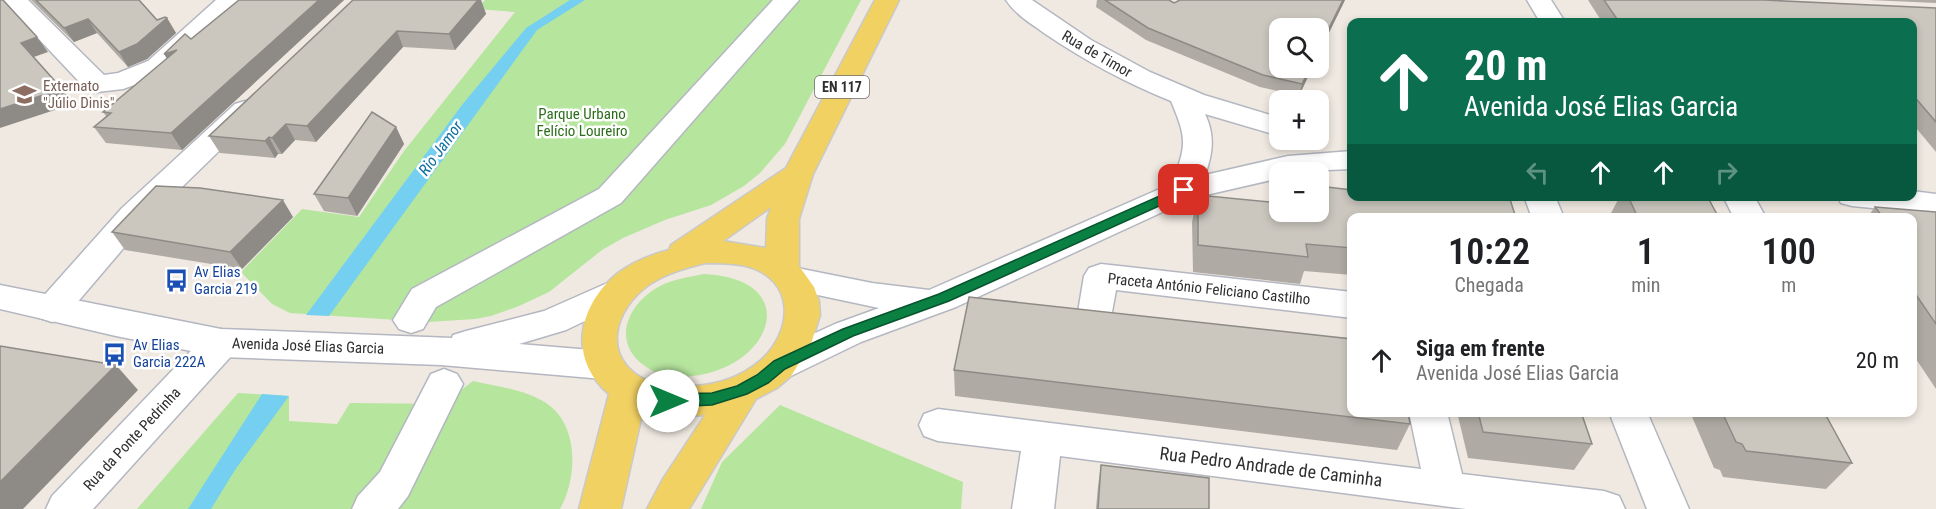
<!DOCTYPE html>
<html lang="pt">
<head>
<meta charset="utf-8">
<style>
	body { margin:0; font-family:"Roboto Condensed",sans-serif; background:#f6f6f6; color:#202124; height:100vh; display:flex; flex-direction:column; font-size:22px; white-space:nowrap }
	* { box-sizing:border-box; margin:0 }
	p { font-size:20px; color:#757577 }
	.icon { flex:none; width:33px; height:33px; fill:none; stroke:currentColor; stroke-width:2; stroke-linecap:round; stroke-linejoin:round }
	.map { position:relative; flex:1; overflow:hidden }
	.details { position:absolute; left:1347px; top:213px; width:570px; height:204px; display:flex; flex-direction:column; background:#fff; border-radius:12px; box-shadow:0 3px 9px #0003 }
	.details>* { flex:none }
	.top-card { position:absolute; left:1347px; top:18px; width:570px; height:183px; border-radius:12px; box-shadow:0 3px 9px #0003; background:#0b6e4f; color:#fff; overflow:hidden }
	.fabs { position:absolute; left:1269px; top:18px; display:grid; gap:12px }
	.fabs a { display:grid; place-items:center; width:60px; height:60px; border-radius:12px; background:#fff; box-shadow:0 3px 9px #0003; font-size:30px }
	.pin { position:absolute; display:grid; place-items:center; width:51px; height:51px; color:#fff; margin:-26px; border-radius:12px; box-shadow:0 3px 9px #0006 }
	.me { position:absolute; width:66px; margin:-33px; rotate:90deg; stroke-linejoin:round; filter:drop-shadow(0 0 4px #0008) }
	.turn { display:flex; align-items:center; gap:21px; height:126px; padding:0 18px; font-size:27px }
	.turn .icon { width:78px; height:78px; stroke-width:2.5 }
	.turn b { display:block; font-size:42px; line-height:51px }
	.lanes { display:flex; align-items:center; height:57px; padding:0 18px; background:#0003; justify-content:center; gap:30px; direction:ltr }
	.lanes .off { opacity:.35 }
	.eta { display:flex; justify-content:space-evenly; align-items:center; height:102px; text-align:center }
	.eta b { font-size:36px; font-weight:600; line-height:42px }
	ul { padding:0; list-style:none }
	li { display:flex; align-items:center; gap:18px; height:90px; padding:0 18px }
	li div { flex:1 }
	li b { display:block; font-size:22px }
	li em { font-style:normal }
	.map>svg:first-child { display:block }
	.green { fill:#b6e59e }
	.water { fill:#75cff0 }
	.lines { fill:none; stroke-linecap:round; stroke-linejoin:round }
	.pedestrian-casing { stroke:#b4b7c1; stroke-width:3 }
	.minor-casing { stroke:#b4b7c1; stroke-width:3 }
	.tertiary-casing { stroke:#b4b7c1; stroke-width:3 }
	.primary-casing { stroke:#c9c9c9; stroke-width:3 }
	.pedestrian { fill:#fff; fill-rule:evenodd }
	.minor { fill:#fff; fill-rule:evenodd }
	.tertiary { fill:#fff; fill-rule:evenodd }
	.primary { fill:#f2d163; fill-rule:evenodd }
	.wall { fill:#afaba4 }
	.shaded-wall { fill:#8e8b86 }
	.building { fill:#cbc7bf; stroke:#8e8b86; stroke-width:1.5 }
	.route { fill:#0b8043; stroke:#07532c; stroke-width:1.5 }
	.labels { text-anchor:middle; stroke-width:5; stroke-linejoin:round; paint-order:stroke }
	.shield { fill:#fff; stroke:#6d6d6d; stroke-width:1.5 }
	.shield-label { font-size:14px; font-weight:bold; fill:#2e2e2e }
	.street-label { font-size:15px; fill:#2e2e2e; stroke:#fff }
	.education-label { font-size:15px; fill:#785e54; stroke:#fff; text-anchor:start }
	.park-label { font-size:15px; fill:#2c6e1b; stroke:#fff }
	.transit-label { font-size:15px; fill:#164399; stroke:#fff; text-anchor:start }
	.water-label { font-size:16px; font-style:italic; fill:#0d6fa3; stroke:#fff }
	.near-street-label { font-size:18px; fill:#2e2e2e; stroke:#fff }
</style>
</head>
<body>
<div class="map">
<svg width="1936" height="509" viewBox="0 0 1936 509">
	<rect width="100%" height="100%" fill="#efe9e1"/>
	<g class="green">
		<polygon points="485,0 861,0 785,144 760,173 744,186 711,205 665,220 623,238 602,250 549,292 519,306 491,316 475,319 428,322 290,313 272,304 241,272 302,209 359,217 404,151 515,12 476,9"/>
		<path d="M704,274c100,5 69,93 -11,102 -13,2 -29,1 -40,-5 -43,-22 -30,-65 7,-85 14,-7 29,-9 44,-12z"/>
		<path d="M473,381c22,5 48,8 68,19 39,20 37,77 19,109h-423l101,-116 51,3v25l48,3 13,-21 99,1 4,-8z"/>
		<polygon points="780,405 963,482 961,509 701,509 722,462"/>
	</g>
	<g class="water">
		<polygon points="570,0 585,0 537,30 329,316 306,315 462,105 526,28"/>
		<polygon points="262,394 289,396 235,470 211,509 188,509"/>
	</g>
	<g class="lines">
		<defs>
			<g id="pedestrian">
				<polygon points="773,0 799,0 621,203 436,307 423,329 411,333 399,329 393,320 412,289 599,189"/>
				<polygon points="444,369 457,374 463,384 408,496 398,509 352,509 358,496 380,472 431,374"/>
			</g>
			<g id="minor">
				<polygon points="2,0 28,0 104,75 118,73 148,61 216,0 243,0 168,73 123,89 97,92 87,90"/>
				<polygon points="1527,0 1551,0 1565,22 1540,22"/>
				<polygon points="245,101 255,104 259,110 255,116 144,224 64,318 52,322 40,318 35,309 40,300 122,208 235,104"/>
				<polygon points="1524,196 1555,196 1564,218 1532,218"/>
				<polygon points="1723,196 1754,196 1766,218 1734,218"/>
				<polygon points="1101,264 1352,292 1352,318 1116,290 1112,312 1107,321 1095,325 1083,321 1078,312 1084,276 1089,268"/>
				<polygon points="221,329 234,333 239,343 234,353 93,509 46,509 52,496 208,333"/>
				<polygon points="938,409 1421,469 1409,412 1447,412 1462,474 1604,491 1619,496 1625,509 1466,509 1060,456 1054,509 1012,509 1021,451 938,441 924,436 919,425 924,414"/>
				<polygon points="1609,412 1647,412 1689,509 1647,509"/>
			</g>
			<g id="tertiary">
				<path d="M1006,0h26l59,40 59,32 54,23 76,23v18l-75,-22c10,21 8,39 0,61l83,-19 64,-5v18l-72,3v6l-87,20 -237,109 -95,35 -68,33 -13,4 -13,-4 -5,-10 5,-10 68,-31 44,-16 -99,-21 -5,-8 5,-8 12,-4 80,16 57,7 242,-106c16,-38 16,-45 0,-83 -45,-18 -87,-41 -127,-68 -14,-10 -29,-19 -38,-33z"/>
				<polygon points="1912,191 1936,194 1936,214 1852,206 1841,203 1837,196 1912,196"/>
				<polygon points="621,277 633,280 638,289 633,298 566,330 519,344 603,351 616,355 621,365 616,375 603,379 441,365 221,357 116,336 0,309 0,285 221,329 452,338 453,335 466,331 544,311"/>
			</g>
			<path id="primary" d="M875,0h24l-86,174 -14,45v47l15,21 5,14 1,14 -9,29 -20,32 -14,12 -21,11 -67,110h-42l16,-30 42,-64 -29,2 -33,-7 -22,99h-42l30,-115c-42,-35 -31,-89 9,-121 15,-11 32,-18 51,-23l2,-5 115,-77zM771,207l-4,12 -1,29 -43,-7zM705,263c13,0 28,0 41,3 50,13 48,65 14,95 -19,16 -43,24 -67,25 -15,1 -31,1 -45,-5 -48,-21 -35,-72 2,-97 17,-11 36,-16 55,-21z"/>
		</defs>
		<use href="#pedestrian" class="pedestrian-casing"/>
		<use href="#minor" class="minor-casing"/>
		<use href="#tertiary" class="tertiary-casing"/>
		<use href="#primary" class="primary-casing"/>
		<use href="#pedestrian" class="pedestrian"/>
		<use href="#minor" class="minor"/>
		<use href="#tertiary" class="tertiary"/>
		<use href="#primary" class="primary"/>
	</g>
	<g class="wall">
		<polygon points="31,0 139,0 157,20 167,18 176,33 147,59 128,67 97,33 74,42"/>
		<polygon points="239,0 344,0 182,150 106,143 94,127 106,116 103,112"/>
		<polygon points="353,0 481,0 486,14 455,50 403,47 316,142 295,140 282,154 278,154 275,158 220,153 209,136"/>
		<polygon points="1097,0 1169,0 1174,3 1180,0 1345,0 1318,55 1318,28 1280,68 1312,68 1299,96 1260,87 1146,40 1096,7"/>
		<polygon points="1588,0 1764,0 1936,8 1936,152 1912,123 1912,22 1602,22"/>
		<polygon points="1869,0 1936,0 1936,3"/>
		<polygon points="396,127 404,144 357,216 324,211 314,194"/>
		<polygon points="1198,195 1352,218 1352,275 1304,271 1300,284 1193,272 1192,222"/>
		<polygon points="1620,196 1707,196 1719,218 1610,218 1610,215"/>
		<polygon points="1875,207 1936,212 1936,389 1912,353 1912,218 1858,218 1861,214 1869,215"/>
		<polygon points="293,217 242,269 125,250 112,232"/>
		<polygon points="954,370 1410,424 1397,450 955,396"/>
		<polygon points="1457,412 1581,412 1592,444 1574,470 1468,458"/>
		<polygon points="1690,412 1824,412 1852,463 1826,489 1723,477 1720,470 1714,468"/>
		<polygon points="1101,465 1209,509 1096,509 1098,486"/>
	</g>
	<g class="shaded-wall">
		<polygon points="319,0 344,0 182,150 171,133"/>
		<polygon points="478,0 481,0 486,14 455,50 449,34"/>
		<polygon points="1343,0 1345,0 1318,55 1318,50"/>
		<polygon points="167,18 176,33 147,59 128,67 119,52"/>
		<polygon points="88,19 97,33 74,42 64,28"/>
		<polygon points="397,31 403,47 316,142 307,126"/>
		<polygon points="37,37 48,52 31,58 21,43"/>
		<polygon points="177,50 174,70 164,54"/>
		<polygon points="1310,68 1312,68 1299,96 1302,84"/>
		<polygon points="62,89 73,104 0,128 0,109"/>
		<polygon points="286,124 295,140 282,154 272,138"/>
		<polygon points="396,127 404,144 357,216 348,198"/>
		<polygon points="269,137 278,154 275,158 265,141"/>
		<polygon points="283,200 293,217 242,269 230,252"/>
		<polygon points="116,365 138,390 23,509 0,509 0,482"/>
	</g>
	<g class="building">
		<polygon points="0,0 3,0 37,37 21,43 62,89 0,109"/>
		<polygon points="36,0 139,0 157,20 165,17 167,18 137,44 119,52 88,19 64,28"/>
		<polygon points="239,0 319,0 171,133 94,127 111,113 103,112 177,50 164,54 185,34 191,39"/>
		<polygon points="353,0 478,0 449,34 397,31 307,126 286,124 272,138 269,137 265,141 209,136"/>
		<polygon points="1105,0 1169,0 1174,3 1180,0 1343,0 1318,50 1318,28 1280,28 1280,68 1310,68 1302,84 1263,75 1148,28"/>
		<polygon points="1604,0 1764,0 1936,8 1936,122 1912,94 1912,22 1619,22"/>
		<polygon points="372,112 396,127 348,198 314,194"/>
		<polygon points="156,186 200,188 283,200 230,252 112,232"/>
		<polygon points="1318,186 1352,190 1352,196 1509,196 1516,218 1352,218 1352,248 1306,244 1308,257 1198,245 1198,195 1280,203 1280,212 1318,212"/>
		<polygon points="1628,196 1707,196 1719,218 1638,218"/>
		<polygon points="1875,207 1936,212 1936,324 1912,289 1912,218 1863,218 1861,214 1882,216"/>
		<polygon points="969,297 1352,339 1352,412 1408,412 1410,424 954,370"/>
		<polygon points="0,346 116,365 0,482"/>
		<polygon points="1478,412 1581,412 1592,444 1483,432"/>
		<polygon points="1722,412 1824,412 1852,463 1746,451 1742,444 1736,442"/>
		<polygon points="1101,465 1209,478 1209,509 1098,509"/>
	</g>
	<polygon class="route" points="1184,185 1190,190 1188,193 949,301 853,336 785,369 768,383 747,394 712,405 668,407 663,405 660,401 663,396 668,394 712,393 737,386 757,375 774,361 843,329 939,294"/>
	<defs>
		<symbol id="school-bare" viewBox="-9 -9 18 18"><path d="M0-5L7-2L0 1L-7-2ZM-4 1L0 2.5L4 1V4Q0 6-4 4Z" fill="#8d6e63" stroke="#fff" stroke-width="2.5" paint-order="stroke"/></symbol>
		<symbol id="bus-bare" viewBox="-9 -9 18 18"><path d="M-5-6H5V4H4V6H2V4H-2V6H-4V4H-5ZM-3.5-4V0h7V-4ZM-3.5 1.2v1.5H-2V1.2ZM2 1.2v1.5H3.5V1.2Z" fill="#1a4fb4" stroke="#fff" stroke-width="2.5" paint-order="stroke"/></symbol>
	</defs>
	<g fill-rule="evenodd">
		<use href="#school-bare" x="8" y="78" width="33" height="33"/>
		<use href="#bus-bare" x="160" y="264" width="33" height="33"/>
		<use href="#bus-bare" x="98" y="338" width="33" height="33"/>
	</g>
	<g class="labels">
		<rect class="shield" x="815" y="76" width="54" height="22" rx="4.5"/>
		<g class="shield-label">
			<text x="842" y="92">EN 117</text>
		</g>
		<g class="street-label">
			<text transform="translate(1097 54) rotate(30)" y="5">Rua de Timor</text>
			<text transform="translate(1209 289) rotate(6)" y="5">Praceta António Feliciano Castilho</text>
			<text transform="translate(308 346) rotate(2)" y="5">Avenida José Elias Garcia</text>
			<text transform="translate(132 439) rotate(-47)" y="5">Rua da Ponte Pedrinha</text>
		</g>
		<g class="education-label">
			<text x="43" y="91">Externato<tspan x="43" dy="17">"Júlio Dinis"</tspan></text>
		</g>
		<g class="park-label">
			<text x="582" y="119">Parque Urbano<tspan x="582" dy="17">Felício Loureiro</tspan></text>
		</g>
		<g class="transit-label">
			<text x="194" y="277">Av Elias<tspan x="194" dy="17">Garcia 219</tspan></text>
			<text x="133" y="350">Av Elias<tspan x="133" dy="17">Garcia 222A</tspan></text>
		</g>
		<g class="water-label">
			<text transform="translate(440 148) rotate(-54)" y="6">Rio Jamor</text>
		</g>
		<g class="near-street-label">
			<text transform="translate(1271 467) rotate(7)" y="6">Rua Pedro Andrade de Caminha</text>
		</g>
	</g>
</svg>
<div class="fabs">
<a><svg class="icon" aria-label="search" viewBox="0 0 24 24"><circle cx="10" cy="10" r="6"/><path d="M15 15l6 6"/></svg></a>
<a>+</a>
<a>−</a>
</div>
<div class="pin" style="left:1184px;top:190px;background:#d93025"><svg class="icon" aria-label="arrive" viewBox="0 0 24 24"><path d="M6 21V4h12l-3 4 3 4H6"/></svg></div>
<svg class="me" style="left:668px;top:401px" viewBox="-20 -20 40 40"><circle r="19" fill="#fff"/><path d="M0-13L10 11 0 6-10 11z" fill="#0b8043"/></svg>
<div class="top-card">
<div class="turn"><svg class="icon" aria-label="ahead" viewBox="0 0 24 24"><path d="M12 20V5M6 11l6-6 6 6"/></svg><div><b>20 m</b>Avenida José Elias Garcia</div></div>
<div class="lanes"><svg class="icon off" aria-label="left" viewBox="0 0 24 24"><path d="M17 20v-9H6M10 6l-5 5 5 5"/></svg><svg class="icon" aria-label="ahead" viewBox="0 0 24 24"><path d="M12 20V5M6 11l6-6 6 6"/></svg><svg class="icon" aria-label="ahead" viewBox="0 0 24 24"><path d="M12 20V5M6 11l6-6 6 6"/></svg><svg class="icon off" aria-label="right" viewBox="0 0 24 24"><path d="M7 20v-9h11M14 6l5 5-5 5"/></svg></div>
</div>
<section class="details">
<div class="eta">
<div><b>10:22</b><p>Chegada</p></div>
<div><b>1</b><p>min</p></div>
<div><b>100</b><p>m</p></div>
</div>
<ul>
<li><svg class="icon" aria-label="ahead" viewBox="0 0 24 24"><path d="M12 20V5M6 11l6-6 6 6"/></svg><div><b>Siga em frente</b><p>Avenida José Elias Garcia</p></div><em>20 m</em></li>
</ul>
</section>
</div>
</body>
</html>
